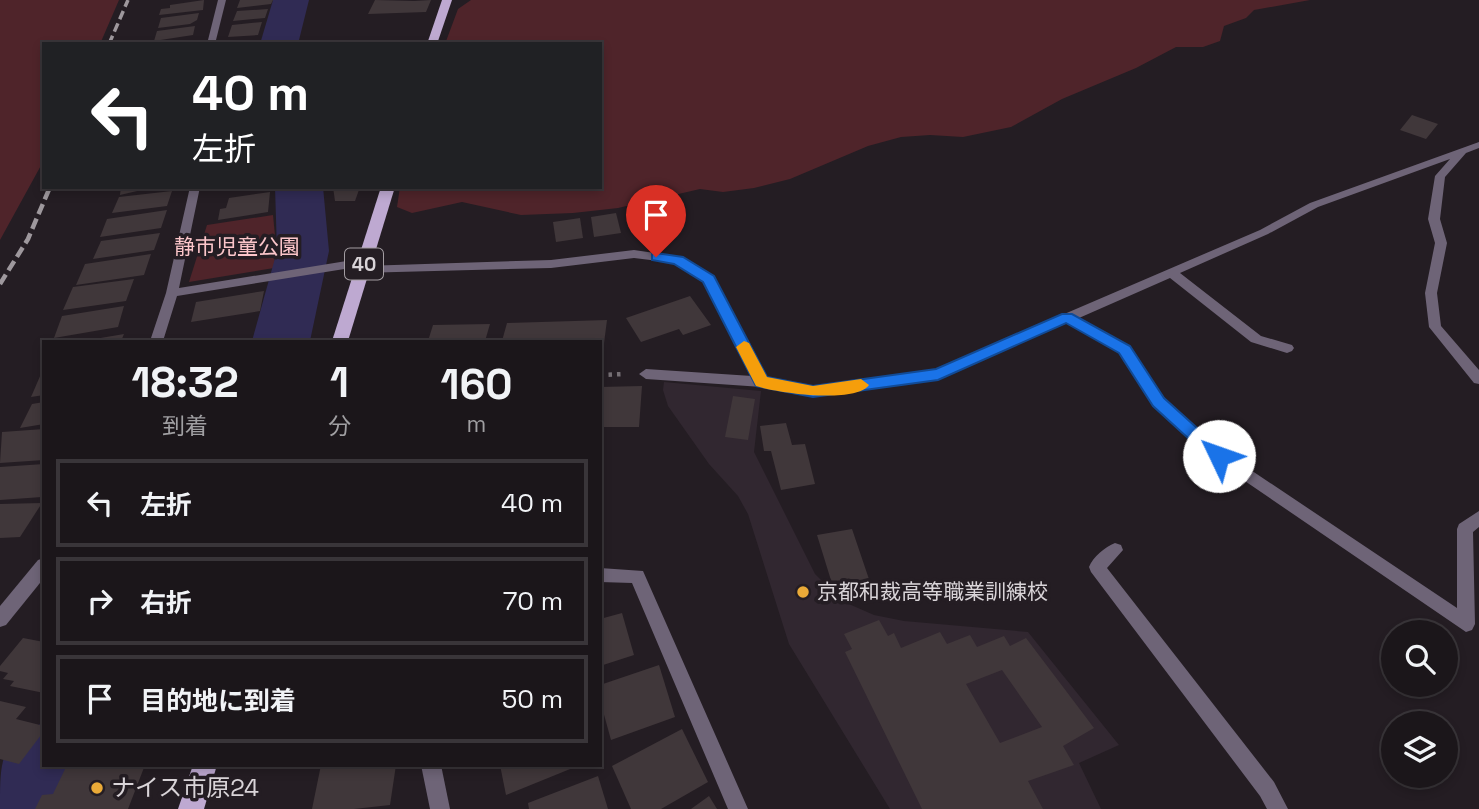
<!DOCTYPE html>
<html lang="ja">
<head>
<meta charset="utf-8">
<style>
	body { margin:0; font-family:"Space Grotesk","Noto Sans JP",sans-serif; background:#241f23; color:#f1f3f6; height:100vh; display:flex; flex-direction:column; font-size:26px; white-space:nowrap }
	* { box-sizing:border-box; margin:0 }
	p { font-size:23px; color:#a09fa2 }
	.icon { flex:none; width:38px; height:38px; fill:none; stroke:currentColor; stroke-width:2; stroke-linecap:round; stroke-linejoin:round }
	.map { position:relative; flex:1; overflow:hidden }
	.drawer { position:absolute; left:42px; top:340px; width:560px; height:427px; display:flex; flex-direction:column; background:#1b161a; border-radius:0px; box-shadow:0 4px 10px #0003,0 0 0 2px #393539 }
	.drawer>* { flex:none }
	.guide { position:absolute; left:42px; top:42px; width:560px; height:147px; border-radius:0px; box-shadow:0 4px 10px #0003,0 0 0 2px #393539; background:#202124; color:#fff; overflow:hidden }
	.fabs { position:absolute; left:1381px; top:620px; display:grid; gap:14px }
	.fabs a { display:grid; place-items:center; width:77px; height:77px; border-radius:50%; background:#1b161a; box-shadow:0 4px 10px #0003,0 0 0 2px #393539; font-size:35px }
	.pin { position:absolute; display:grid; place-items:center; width:60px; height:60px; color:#fff; margin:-72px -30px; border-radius:50% 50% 50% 0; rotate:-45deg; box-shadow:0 0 7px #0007 }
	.pin .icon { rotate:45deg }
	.me { position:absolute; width:77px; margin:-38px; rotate:312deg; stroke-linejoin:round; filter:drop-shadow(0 0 5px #0008) }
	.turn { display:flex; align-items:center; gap:24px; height:147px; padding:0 35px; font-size:32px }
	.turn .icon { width:91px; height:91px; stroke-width:2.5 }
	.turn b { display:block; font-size:49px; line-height:60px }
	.eta { display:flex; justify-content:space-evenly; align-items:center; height:119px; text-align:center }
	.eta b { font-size:42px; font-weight:600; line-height:49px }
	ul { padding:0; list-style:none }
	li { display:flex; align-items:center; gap:21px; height:88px; margin:0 14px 10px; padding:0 21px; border:4px solid #393539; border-radius:0px }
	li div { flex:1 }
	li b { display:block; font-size:26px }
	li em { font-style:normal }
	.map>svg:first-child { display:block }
	.built { fill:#312730 }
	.green { fill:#4f242a }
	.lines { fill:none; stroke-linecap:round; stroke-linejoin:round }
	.river { fill:#302b54; fill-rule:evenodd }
	.building { fill:#40373a; fill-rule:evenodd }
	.path { stroke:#756f74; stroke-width:4.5; stroke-dasharray:3.5 5; stroke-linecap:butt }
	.minor { fill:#6e6477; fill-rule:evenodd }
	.primary { fill:#bea9d1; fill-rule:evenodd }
	.rail-far1 { stroke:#9e989d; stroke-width:3.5; stroke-dasharray:9 4.5; stroke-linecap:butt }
	.rail { stroke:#9e989d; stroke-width:4.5; stroke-dasharray:11 5; stroke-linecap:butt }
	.route { fill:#1a73e8; stroke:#114b97; stroke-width:2 }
	.slow { fill:#f59e0b }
	.poi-dot { fill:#eaaa38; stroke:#241d23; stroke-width:2.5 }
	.labels { text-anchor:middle; stroke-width:7; stroke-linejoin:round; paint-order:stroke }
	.shield { fill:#241d23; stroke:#a39da2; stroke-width:2 }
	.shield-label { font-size:19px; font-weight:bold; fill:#d9d4d8 }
	.park-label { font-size:21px; fill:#fcc6ca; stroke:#241d23 }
	.poi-label { font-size:21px; fill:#d9d4d8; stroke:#241d23; text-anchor:start }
	.near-poi-label { font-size:24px; fill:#d9d4d8; stroke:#241d23; text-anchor:start }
</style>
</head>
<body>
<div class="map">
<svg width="1479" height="809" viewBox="0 0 1479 809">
	<rect width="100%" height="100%" fill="#241d23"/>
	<polygon class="built" points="664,382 761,391 754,452 815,574 842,601 874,615 904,621 1028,632 1119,745 1079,763 1101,809 890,809 789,644 748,514 738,496 709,464 668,406 663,390"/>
	<g class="green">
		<polygon points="0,0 119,0 100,44 44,44 44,160 0,240"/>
		<polygon points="471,0 1310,0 1254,10 1246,18 1224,26 1220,41 1203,47 1176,47 1136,68 1062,99 1011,127 963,137 930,135 901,137 868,146 790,179 754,188 723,192 700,189 618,208 573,213 521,215 462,202 412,213 397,207 400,187 600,187 600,44 445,44 458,9"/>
		<polygon points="273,215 276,246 274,268 189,282 207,225"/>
	</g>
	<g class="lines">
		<g class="river">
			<polygon points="273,0 309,0 298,44 260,44"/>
			<polygon points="275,187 323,187 329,251 310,341 252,341 277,251"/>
			<path d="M44,722v43h45l-12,31 -10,13h-67c0,-53 0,-64 44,-87z"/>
		</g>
	</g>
	<g class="building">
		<polygon points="204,0 203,10 159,15 161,9 170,8 170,5"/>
		<polygon points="240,0 273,0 271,4 237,8"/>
		<polygon points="375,0 414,1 431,0 426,12 368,14"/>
		<polygon points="268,9 265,18 233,21 237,11"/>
		<polygon points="199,13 197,20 190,24 158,28 161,18"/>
		<polygon points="262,22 258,35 228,37 232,25"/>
		<polygon points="195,26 193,35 154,41 157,31"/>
		<polygon points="1412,115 1438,124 1426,139 1400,130"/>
		<polygon points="121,187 150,187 150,188 120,195"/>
		<polygon points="333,187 360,187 355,201 335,201"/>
		<polygon points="172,191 167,206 112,213 119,197"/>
		<polygon points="270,192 268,212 218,220 220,209 226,208 229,198"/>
		<polygon points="167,210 161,228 100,237 107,219"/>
		<polygon points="616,213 621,233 594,237 591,217"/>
		<polygon points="580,218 583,238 556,242 553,222"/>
		<polygon points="160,233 154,250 93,259 101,241"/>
		<polygon points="151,254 144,275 76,285 85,264"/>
		<polygon points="134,279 126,301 63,310 73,287"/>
		<polygon points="264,291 260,311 191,322 196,302"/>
		<polygon points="690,296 711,325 683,335 679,329 641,342 626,318"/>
		<polygon points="124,306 118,327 54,338 62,316"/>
		<polygon points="607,320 603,351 600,351 600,341 502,341 507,323"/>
		<polygon points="490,324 485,341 428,341 433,325"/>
		<polygon points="124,334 121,341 89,341 89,340"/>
		<polygon points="41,374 44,374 44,395 31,397"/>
		<polygon points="642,386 639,427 600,427 600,387"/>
		<polygon points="733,396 755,399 748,440 725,437"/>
		<polygon points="44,402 44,424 20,428 32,404"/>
		<polygon points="786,423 792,445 805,444 815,484 781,490 771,451 764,451 760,426"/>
		<polygon points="44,429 44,460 0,463 2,432"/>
		<polygon points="44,464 42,497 0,500 0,467"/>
		<polygon points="42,503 20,537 0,538 0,504"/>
		<polygon points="852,529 873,591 848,597 846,588 834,590 817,535"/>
		<polygon points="622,613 634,655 600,666 600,619"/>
		<path d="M879,620l9,16 6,-3 7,15 39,-16 7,12 23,-9 7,12 27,-11 6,10 16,-8 68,90 -31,18 11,19 -46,16 15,28h-121l-77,-157 7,-3 -8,-15zM1002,670l40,57 -42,16 -34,-59z"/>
		<polygon points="23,638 44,642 44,693 10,686 14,681 3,679 8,673 0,671 0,666"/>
		<polygon points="659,665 675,717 611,740 600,700 600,685"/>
		<polygon points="0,701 26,707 16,719 44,726 44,731 19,764 0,759"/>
		<polygon points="682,729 708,782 661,809 631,809 612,766"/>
		<polygon points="145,765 128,809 35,809 42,795 53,794 66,767"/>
		<polygon points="321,765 396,765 390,805 354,809 312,809"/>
		<polygon points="500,765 580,765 506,795"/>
		<polygon points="598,776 608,809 529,809 528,803"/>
		<polygon points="709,796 717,809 691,809"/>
	</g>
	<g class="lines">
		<polyline class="path" points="600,375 624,374"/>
		<g class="minor">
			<polygon points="218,0 226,0 215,44 207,44"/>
			<polygon points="1479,142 1479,148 1466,153 1445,177 1440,219 1447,243 1437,293 1441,326 1479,370 1479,384 1474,383 1429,327 1425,293 1435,243 1428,219 1435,176 1450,159 1318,207 1268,234 1180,273 1261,336 1292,345 1294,348 1292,351 1287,353 1251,342 1170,278 1079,318 1130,346 1163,398 1224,452 1457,608 1457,529 1459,524 1479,511 1479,527 1473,532 1475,624 1472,630 1466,632 1214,460 1153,406 1120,352 1067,323 938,379 813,397 762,387 646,379 639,374 646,369 752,376 704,282 675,263 634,258 551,268 359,273 357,270 363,266 177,296 163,341 150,341 166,293 190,187 200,187 179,288 365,258 371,262 363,266 551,260 634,250 682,257 713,277 767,378 813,387 936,369 1260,230 1310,203"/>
			<path d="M1115,543l6,2 2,5 -16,18 167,214 14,27h-21l-7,-13 -169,-224 -2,-5c4,-10 16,-20 26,-24z"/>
			<polygon points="44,558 44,578 6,625 0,627 0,606 38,560"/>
			<polygon points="600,568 643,571 748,809 728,809 632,583 600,582"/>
			<polygon points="421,765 441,765 450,809 430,809"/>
		</g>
		<g class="primary">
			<polygon points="442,0 452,0 437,44 427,44"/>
			<polygon points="381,187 395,187 348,341 332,341"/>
			<polygon points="193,765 217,765 204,809 178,809"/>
		</g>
		<polyline class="rail-far1" points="109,44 128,0"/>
		<polyline class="rail" points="0,284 28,239 50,187"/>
	</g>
	<polygon class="route" points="656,253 683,257 714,276 767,377 813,386 936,369 1062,314 1072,314 1130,346 1164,398 1228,456 1225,461 1213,461 1153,406 1119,353 1066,323 938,380 813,397 756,386 703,282 674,264 652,260 652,254"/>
	<path class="slow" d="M744,341l5,2 18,34 46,9 48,-7 8,6c-14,19 -91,8 -113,1l-20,-39z"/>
	<g class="poi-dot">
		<circle cx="803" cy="592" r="7"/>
		<circle cx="97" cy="788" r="7"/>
	</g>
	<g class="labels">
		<rect class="shield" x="345" y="248.5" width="38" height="31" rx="5"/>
		<g class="shield-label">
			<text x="364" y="271">40</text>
		</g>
		<g class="park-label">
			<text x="237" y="254">静市児童公園</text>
		</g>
		<g class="poi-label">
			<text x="817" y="599">京都和裁高等職業訓練校</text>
		</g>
		<g class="near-poi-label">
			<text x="111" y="796">ナイス市原24</text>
		</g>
	</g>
</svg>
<div class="fabs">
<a><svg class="icon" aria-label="search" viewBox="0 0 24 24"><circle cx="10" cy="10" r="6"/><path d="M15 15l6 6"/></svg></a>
<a><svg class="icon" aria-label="layers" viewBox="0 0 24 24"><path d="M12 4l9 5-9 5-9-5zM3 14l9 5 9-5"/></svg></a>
</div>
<div class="pin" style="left:656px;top:257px;background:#d93025"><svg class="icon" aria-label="arrive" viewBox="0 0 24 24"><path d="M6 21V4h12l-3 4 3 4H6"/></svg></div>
<svg class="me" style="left:1219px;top:456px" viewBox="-20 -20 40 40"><circle r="19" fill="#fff"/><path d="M0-13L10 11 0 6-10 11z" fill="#1a73e8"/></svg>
<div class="guide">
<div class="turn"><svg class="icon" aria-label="left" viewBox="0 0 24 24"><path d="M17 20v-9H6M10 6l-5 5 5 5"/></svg><div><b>40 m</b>左折</div></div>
</div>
<section class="drawer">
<div class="eta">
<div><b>18:32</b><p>到着</p></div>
<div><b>1</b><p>分</p></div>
<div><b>160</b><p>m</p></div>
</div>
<ul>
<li><svg class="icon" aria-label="left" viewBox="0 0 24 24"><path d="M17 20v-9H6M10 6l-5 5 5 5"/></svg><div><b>左折</b></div><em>40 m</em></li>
<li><svg class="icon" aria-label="right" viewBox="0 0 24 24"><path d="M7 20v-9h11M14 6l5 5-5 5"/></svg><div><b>右折</b></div><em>70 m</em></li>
<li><svg class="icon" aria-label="arrive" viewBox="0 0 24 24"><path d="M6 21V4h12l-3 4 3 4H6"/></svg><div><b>目的地に到着</b></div><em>50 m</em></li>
</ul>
</section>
</div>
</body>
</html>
